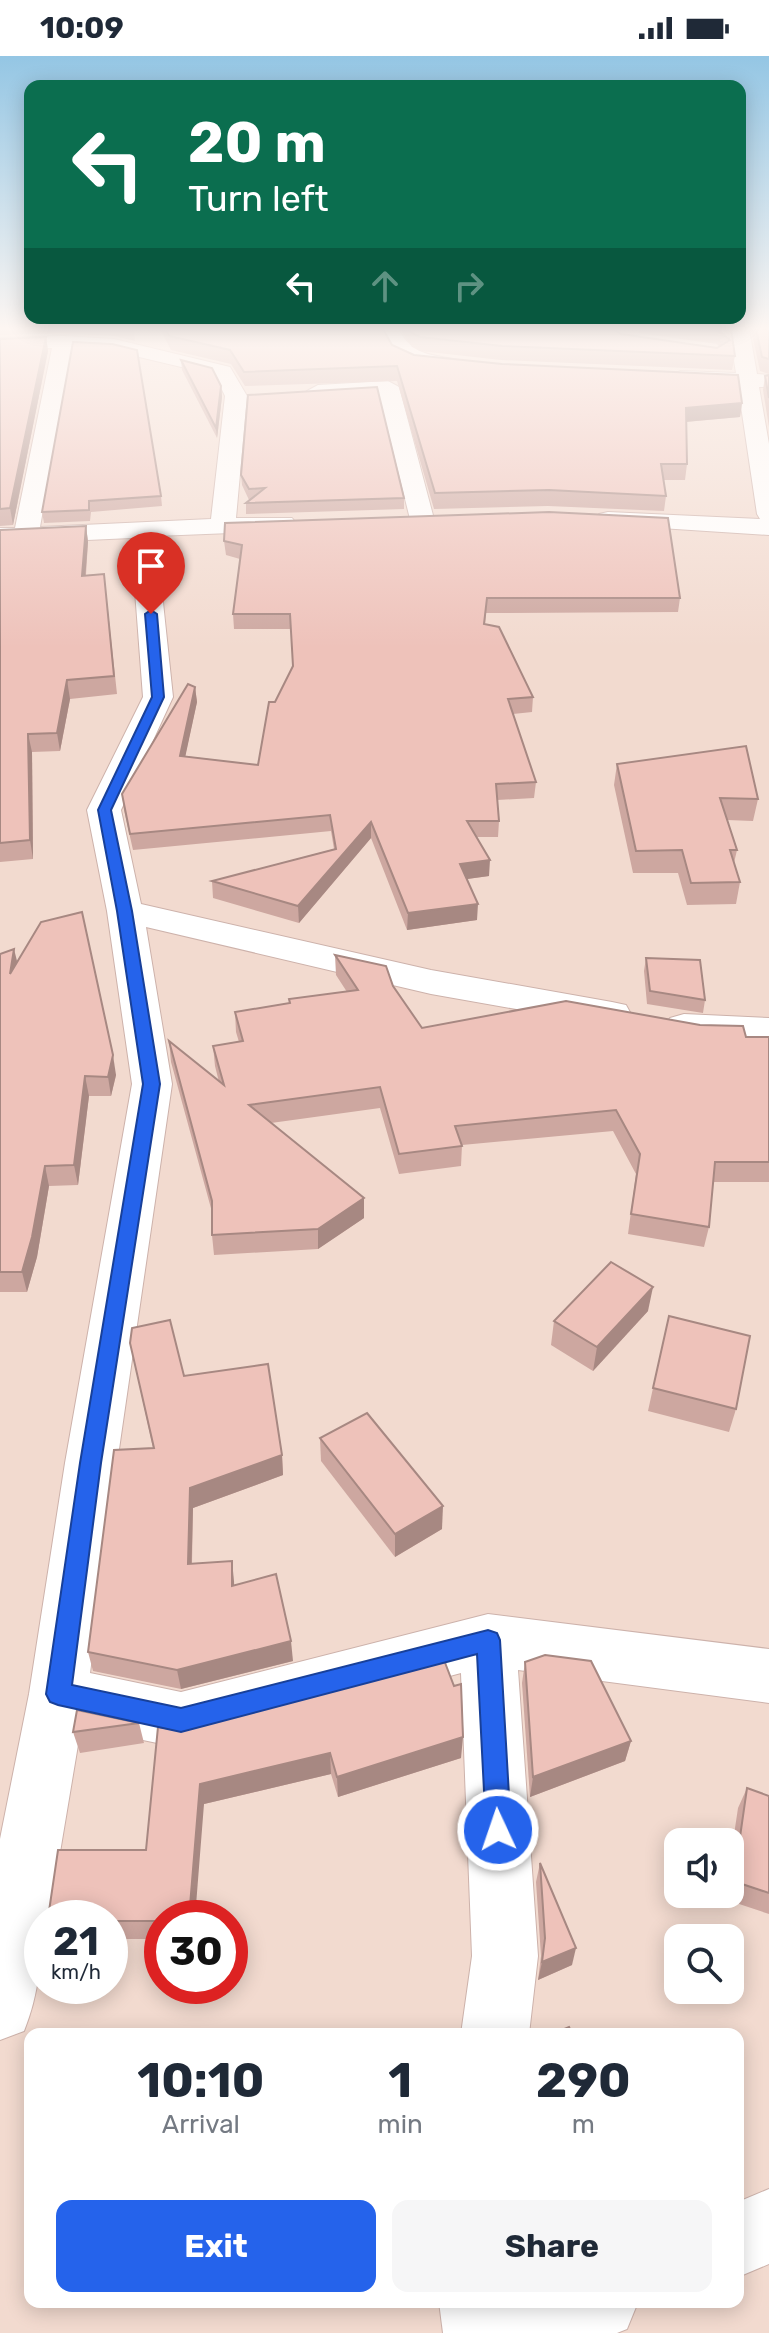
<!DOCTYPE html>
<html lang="en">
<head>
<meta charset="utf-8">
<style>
	body { margin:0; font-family:Rubik,sans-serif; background:#f6f6f7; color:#1f2937; height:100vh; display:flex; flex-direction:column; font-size:30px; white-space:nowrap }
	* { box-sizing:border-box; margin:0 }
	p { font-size:26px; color:#747a83 }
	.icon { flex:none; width:44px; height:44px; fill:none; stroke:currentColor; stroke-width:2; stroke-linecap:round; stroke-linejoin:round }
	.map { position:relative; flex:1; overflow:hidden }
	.drawer { position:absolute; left:24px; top:1972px; width:720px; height:280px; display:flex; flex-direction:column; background:#fff; border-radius:16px; box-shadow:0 4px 20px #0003 }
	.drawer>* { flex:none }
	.hud { position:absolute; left:24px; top:24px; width:722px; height:244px; border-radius:16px; box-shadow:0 4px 20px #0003; background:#0b6e4f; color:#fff; overflow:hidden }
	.tools { position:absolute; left:664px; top:1772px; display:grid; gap:16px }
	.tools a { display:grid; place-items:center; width:80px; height:80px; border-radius:16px; background:#fff; box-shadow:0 4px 20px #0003; font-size:40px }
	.speed { position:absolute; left:24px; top:1844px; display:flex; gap:16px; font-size:40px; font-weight:700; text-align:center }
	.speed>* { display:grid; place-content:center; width:104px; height:104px; border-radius:50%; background:#fff; box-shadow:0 4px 20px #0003; line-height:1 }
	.speed small { font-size:20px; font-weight:400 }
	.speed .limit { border:12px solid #d22; background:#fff; color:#111 }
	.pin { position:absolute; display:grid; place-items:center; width:68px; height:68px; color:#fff; margin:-82px -34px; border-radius:50% 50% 50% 0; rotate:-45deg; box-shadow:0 0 8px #0007 }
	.pin .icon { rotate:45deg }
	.me { position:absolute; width:88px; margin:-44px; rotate:357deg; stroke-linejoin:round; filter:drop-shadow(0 0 6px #0008) }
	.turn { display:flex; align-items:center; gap:28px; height:168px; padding:0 32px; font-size:36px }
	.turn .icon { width:104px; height:104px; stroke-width:2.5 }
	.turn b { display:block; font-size:56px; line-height:68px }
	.lanes { display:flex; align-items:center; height:76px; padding:0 32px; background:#0003; justify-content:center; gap:40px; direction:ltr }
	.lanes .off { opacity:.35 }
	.eta { display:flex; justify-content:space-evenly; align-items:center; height:136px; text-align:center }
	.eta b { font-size:48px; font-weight:700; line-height:56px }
	.primary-button { display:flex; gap:16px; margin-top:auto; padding:16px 32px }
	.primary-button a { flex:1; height:92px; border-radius:16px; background:#2563eb; color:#fff; font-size:32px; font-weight:700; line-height:92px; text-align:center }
	.primary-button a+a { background:#f6f6f7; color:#1f2937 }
	.status { display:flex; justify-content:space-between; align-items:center; height:56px; padding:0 40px; background:#fff; direction:ltr }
	.status svg { height:22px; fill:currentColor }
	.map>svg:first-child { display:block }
	.residential { fill:#f2dacf; fill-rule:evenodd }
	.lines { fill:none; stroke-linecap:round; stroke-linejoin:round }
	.minor-casing { stroke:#cdb2ab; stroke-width:2 }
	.minor { fill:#fff; fill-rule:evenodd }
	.wall { fill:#cda7a0 }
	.shaded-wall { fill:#a78882 }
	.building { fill:#eec2ba; stroke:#a78882; stroke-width:2 }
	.route { fill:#2563eb; stroke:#184099; stroke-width:2 }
</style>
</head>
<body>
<div class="status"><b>10:09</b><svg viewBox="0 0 49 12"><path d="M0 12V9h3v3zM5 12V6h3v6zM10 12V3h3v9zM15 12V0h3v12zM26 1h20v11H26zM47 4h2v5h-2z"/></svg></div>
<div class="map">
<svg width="769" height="2277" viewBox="0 0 769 2277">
	<rect width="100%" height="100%" fill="#fbeae1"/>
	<path class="residential" d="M0,273h769v2004h-769zM678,1786h52v52h-52zM42,1862h68v68h-68zM162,1862h68v68h-68zM678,1882h52v52h-52zM30,1978h708v268h-708z"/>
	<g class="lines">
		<defs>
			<g id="minor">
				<path d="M378,273h20c16,29 36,25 64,32l3,4 -10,6c-38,-4 -57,-6 -77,-42z"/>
				<polygon points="729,273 749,273 757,318 769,319 769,331 759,331 769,388 769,479 599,468 596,463 599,458 608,456 760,463 757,458 738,330 680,327 670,321 680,315 736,317"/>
				<path d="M63,280l51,3 116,28 17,29 -11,122h56l4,5 -4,5 -9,3 -127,5 17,161 -52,113 20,94 290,66 181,32 14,3 5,9 -5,9 -14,3 -181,-32 -285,-67 26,157 -55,379 -27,210 91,19 307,-78 281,35v54l-251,-33 20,286 -9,78h-68l11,-78 -11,-283 -280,75 -100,-21 -32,191h-7c0,39 -3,76 -18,113l-24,9v-201l29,-145 36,-231 67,-379 -25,-173 -20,-101 56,-113 -12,-159 -131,6v-16h15l37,-180 -52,2v-12zM72,292l42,3 101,24 10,21 -14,123 -171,8z"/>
				<polygon points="388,325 399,331 434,463 431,468 413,468 410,463 379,338 318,341 307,335 318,329"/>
				<polygon points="684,958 769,962 769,988 684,984 670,980 664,971 670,962"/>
				<polygon points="769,2133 769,2208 738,2221 738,2146"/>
				<polygon points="439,2246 638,2246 627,2273 617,2277 443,2277"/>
			</g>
		</defs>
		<use href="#minor" class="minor-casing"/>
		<use href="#minor" class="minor"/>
	</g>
	<g class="wall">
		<polygon points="0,273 134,273 135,285 114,280 63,277 0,279"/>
		<polygon points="160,273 383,273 392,289 414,299 742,347 740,361 686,366 687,408 685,424 663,424 666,440 664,455 548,450 434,453 397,325 245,330 231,308 171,294"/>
		<polygon points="400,273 615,273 615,274 621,278 717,292 719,291 717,288 639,277 639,273 731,273 735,300 732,314 501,304 420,295 412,291"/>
		<polygon points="751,273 769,273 769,318 760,315"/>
		<polygon points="46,281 48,295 13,469 0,470 0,283"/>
		<polygon points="73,286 161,440 162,450 91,456 90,465 44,467 42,456"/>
		<polygon points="181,304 221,330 222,341 217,382 182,314"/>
		<polygon points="769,319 769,371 763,334 765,320"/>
		<polygon points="241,419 404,442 404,453 246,458 246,447 249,444 242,429"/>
		<polygon points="86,470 88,486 86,519 104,518 117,638 70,643 60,695 32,696 33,803 0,806 0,474"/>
		<polygon points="224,485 680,542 678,556 486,557 485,568 533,641 532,656 513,658 536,726 534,742 497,744 499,765 498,781 476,781 489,820 467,823 477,864 407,874 371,782 299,867 213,842 212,825 334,793 331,775 133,794 124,754 122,738 195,631 197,646 185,700 258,709 275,646 293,610 291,573 234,573 233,558 240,503 226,499"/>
		<polygon points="617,708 758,743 753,765 727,764 737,794 734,807 740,826 736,848 687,849 678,817 633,817 614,729"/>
		<polygon points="0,898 17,906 116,1019 111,1040 89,1040 78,1129 49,1130 37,1201 27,1236 0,1236"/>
		<polygon points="335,899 393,930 422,972 769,981 769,1126 713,1126 709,1171 704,1191 628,1178 636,1118 613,1075 462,1089 461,1110 399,1118 380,1052 271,1067 364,1162 318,1193 214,1199 212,1179 212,1156 171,1006 169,985 219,1026 215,1010 213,990 239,986 236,976 235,956 289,947 289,943 347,936 336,919"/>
		<polygon points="646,902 705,944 703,957 647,948 644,915"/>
		<polygon points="648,1255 593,1315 551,1289 554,1265"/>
		<polygon points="130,1287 184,1320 282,1399 283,1419 193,1452 192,1508 234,1525 234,1529 293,1605 181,1633 93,1615 88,1596 153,1392"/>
		<polygon points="653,1332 736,1353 729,1376 648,1355"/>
		<polygon points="320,1382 442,1473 395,1501 321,1405"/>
		<polygon points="525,1606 631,1685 625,1705 530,1741 522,1627"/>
		<polygon points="139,1667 144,1687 80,1697 73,1676"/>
		<polygon points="177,1674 461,1702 338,1741 331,1718 204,1748 162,1862 162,1883 110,1883 110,1862 146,1794"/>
		<polygon points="747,1732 769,1740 769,1858 709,1838 730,1838 730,1800 731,1799 738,1752"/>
		<polygon points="540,1807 572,1909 538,1924 541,1900 536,1826"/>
	</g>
	<g class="shaded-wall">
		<polygon points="46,281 48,295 13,469 10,452"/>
		<polygon points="221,330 222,341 217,382 216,372"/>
		<polygon points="742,347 740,361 684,366 686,352"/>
		<polygon points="86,470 88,486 84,537 82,520"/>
		<polygon points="67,624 70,643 60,695 57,677"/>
		<polygon points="195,631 197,646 182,716 180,700"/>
		<polygon points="28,678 32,696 33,803 30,784"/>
		<polygon points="371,766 371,782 299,867 298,850"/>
		<polygon points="490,804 489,820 460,824 460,808"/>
		<polygon points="478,848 477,864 407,874 408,857"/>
		<polygon points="14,893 19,913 10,918"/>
		<polygon points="113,999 116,1019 111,1040 108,1021"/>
		<polygon points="85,1020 89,1040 78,1129 74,1109"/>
		<polygon points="45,1110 49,1130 37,1201 27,1236 22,1216"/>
		<polygon points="364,1142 364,1162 318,1193 318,1173"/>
		<polygon points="653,1231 648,1255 593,1315 597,1291"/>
		<polygon points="282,1399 283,1419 193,1452 191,1528 188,1508 190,1432"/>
		<polygon points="443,1450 442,1473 395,1501 395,1478"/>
		<polygon points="232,1505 234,1525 235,1549 232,1530"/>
		<polygon points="291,1585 293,1605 181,1633 177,1614"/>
		<polygon points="463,1681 461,1702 338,1741 337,1721"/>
		<polygon points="631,1685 625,1705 530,1741 533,1721"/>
		<polygon points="330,1697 331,1718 204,1748 195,1862 189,1862 200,1728"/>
		<polygon points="576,1892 572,1909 538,1924 542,1906"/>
	</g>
	<g class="building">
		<polygon points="166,273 383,273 392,289 414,299 502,308 738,319 742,347 686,352 687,408 661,408 666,440 549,434 435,437 397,310 244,316 230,294 169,280"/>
		<polygon points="410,273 613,273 621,278 717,292 730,284 718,275 708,273 731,273 735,300 502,290 420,281 412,277"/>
		<polygon points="756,273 769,273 769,303 762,301"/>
		<polygon points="46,281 10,452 0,453 0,283"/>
		<polygon points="73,286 112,288 137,294 161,440 89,445 89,454 42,456"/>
		<polygon points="181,304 212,312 221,330 216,372"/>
		<polygon points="769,319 769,342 765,320"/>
		<polygon points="377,331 404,442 246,447 265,432 249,433 241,419 248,339"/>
		<polygon points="549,456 668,462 680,542 487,542 484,568 499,571 533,641 508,643 536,726 496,728 499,765 467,765 490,804 460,808 478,848 408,857 371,766 298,850 212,825 336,793 330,759 130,778 122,738 188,628 195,631 180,700 258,709 269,646 275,646 293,610 290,558 233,558 242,489 224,485 225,467"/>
		<polygon points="86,470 82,520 104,518 114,620 67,624 57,677 28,678 30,784 0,787 0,474"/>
		<polygon points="746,690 758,743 720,742 737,794 730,794 740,826 691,827 682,794 636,795 617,708"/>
		<polygon points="82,856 113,999 108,1021 85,1020 74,1109 45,1110 32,1181 22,1216 0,1216 0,898 14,893 10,918 41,866"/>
		<polygon points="335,899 386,910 393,930 422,972 566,945 700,969 743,970 746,981 769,981 769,1106 715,1106 709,1171 631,1158 640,1098 616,1054 455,1070 462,1090 399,1098 380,1031 249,1049 364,1142 318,1173 212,1179 212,1145 169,985 224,1029 213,990 243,985 235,956 290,947 289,943 358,934"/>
		<polygon points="646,902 700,904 705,944 650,935"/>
		<polygon points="611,1206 653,1231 597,1291 554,1265"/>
		<polygon points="669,1260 750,1280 736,1353 653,1332"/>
		<polygon points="170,1264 184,1320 268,1308 282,1399 190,1432 188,1508 232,1505 232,1530 276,1518 291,1585 177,1614 88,1596 114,1394 154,1392 130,1287 132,1272"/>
		<polygon points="367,1357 443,1450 395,1478 320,1382"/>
		<polygon points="545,1599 591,1605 631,1685 533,1721 525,1606"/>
		<polygon points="444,1604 454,1630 461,1628 463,1681 337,1721 330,1697 200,1728 189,1862 162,1862 162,1865 110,1865 110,1862 48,1862 58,1794 146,1794 158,1671 177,1674"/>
		<polygon points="77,1654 139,1667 73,1676"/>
		<polygon points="747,1732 769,1740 769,1837 730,1824 730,1800 738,1795"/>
		<polygon points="540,1807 576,1892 542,1906 545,1882"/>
		<polygon points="569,1971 572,1978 552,1978"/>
	</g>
	<linearGradient id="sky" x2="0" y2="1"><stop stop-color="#94c6e4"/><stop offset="0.46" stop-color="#fdf6f2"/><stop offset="1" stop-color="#fdf6f2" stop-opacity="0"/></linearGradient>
	<rect width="769" height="592" fill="url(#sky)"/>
	<polygon class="route" points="151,554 157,558 164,641 111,754 132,855 160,1028 101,1407 72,1629 181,1652 488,1574 497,1577 500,1584 511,1774 507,1783 498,1786 489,1783 486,1774 477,1598 181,1676 58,1649 50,1646 46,1638 80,1407 143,1028 117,855 98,754 152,641 145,558"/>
</svg>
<div class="tools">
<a><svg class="icon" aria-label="sound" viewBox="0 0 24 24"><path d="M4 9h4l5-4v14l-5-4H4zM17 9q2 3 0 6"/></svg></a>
<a><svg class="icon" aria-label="search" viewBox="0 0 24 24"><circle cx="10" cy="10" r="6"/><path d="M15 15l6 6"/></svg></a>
</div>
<div class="speed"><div>21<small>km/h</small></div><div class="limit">30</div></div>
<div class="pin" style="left:151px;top:558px;background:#d93025"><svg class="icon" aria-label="arrive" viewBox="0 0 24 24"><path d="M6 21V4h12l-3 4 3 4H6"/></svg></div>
<svg class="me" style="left:498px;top:1774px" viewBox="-20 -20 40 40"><circle r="17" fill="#2563eb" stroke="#fff" stroke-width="3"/><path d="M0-11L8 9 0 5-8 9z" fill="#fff"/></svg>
<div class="hud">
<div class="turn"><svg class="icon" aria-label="left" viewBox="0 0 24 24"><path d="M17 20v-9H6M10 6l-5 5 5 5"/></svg><div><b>20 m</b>Turn left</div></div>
<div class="lanes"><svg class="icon" aria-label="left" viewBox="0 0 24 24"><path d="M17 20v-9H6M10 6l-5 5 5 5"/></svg><svg class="icon off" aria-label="ahead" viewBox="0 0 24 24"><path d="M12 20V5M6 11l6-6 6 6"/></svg><svg class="icon off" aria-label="right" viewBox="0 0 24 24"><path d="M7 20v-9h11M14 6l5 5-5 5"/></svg></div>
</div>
<section class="drawer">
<div class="eta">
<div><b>10:10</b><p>Arrival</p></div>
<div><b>1</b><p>min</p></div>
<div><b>290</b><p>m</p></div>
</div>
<div class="primary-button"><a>Exit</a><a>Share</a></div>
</section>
</div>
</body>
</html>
